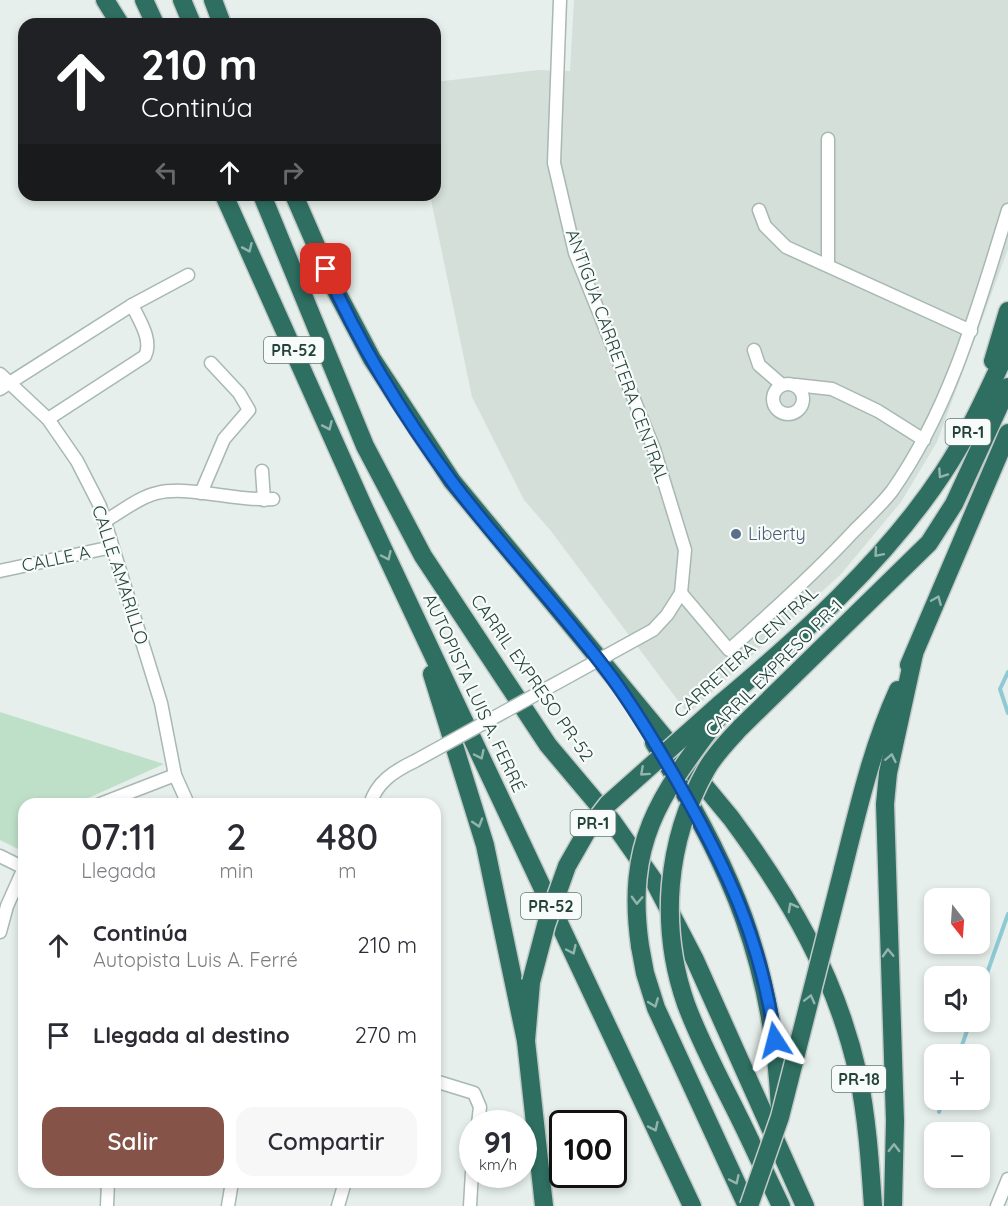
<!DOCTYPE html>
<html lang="es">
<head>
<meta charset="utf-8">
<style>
	body { margin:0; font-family:Quicksand,sans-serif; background:#f7f7f7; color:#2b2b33; height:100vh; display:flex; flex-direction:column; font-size:22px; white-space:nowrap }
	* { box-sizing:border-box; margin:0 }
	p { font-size:20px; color:#7c7c81 }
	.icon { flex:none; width:33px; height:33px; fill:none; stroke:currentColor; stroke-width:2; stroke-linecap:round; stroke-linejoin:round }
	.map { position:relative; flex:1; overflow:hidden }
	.sheet { position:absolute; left:18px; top:798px; width:423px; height:390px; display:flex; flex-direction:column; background:#fff; border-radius:18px; box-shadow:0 3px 9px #0003 }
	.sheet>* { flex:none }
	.hud { position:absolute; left:18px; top:18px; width:423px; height:183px; border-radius:18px; box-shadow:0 3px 9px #0003; background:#202124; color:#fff; overflow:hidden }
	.needle { width:39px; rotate:163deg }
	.fabs { position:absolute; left:924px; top:888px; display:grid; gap:12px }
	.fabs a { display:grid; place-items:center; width:66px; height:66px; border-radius:12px; background:#fff; box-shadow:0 3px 9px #0003; font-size:30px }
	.speed { position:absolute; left:459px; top:1110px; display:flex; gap:12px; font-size:30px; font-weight:700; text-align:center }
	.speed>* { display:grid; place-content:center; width:78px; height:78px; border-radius:50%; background:#fff; box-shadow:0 3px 9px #0003; line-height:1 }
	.speed small { font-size:15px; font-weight:400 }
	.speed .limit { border:3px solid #111; border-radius:9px; background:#fff; color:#111 }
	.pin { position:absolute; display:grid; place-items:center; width:51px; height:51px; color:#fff; margin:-26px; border-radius:12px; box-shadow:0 3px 9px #0006 }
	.me { position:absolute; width:66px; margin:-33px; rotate:351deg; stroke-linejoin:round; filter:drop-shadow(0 0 4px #0008) }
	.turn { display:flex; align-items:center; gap:21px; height:126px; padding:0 24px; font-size:27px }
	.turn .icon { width:78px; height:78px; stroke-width:2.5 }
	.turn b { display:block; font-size:42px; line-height:51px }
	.lanes { display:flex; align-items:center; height:57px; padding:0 24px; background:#0003; justify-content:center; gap:30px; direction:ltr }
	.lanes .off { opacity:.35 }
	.eta { display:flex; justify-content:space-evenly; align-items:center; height:102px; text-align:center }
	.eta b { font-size:36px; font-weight:600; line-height:42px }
	.action { display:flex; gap:12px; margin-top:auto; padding:12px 24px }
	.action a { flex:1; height:69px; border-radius:18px; background:#855347; color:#fff; font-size:24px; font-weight:600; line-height:69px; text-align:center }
	.action a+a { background:#f7f7f7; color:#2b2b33 }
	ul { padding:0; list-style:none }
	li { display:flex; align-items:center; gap:18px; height:90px; padding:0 24px }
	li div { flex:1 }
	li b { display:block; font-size:22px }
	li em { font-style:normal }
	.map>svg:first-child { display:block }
	.built { fill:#d4dfda }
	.green { fill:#bfe0c8 }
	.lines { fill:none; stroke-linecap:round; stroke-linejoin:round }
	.stream { stroke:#8ec9d4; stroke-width:4 }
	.minor-casing { stroke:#a8b8b2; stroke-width:15 }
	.highway-casing { stroke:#c2cac8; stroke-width:21 }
	.minor { stroke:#fff; stroke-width:12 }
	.highway { stroke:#2f6f62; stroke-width:18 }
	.minor-bridge-casing { stroke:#a8b8b2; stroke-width:15; stroke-linecap:butt }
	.highway-bridge-casing { stroke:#c2cac8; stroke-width:21; stroke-linecap:butt }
	.minor-bridge { stroke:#fff; stroke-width:12 }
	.highway-bridge { stroke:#2f6f62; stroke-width:18 }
	.oneway { stroke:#93b5ae }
	.route-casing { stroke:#114b97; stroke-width:15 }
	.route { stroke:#1a73e8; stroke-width:10 }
	.service-dot { fill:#5c6f8a; stroke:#f7fbf9; stroke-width:2 }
	.labels { text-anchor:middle; stroke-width:4.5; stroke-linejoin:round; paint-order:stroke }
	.shield { fill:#f7fbf9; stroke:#637a73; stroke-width:1.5 }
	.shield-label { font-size:16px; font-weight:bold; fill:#24423a }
	.street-label { font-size:18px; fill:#24423a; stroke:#f7fbf9 }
	.service-label { font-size:18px; fill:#4e5e75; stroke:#f7fbf9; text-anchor:start }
</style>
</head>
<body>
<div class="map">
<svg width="1008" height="1206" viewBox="0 0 1008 1206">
	<rect width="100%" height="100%" fill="#e6efeb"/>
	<polygon class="built" points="574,0 1008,0 1008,249 937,442 901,502 841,574 688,714 551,531 524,500 472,397 430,195 435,195 435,82 538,70 570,71"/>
	<polygon class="green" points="0,712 164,764 75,804 24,804 22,851 0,840"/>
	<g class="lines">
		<g class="stream">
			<polyline points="1008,672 1000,689 1008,713"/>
			<polyline points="980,993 1008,914"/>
			<polyline points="959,1054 970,1022"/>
			<polyline points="939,1112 943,1100"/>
		</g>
		<defs>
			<g id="minor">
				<polyline points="560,0 554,163 575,253 654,449 685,550 681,593 667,615 653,630"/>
				<polyline points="828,139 828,265"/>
				<polyline points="759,210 765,226 786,247 971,331"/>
				<polyline points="754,350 759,365 782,385"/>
				<polyline points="0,374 48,419 77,461 100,506 161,703 175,775 188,804"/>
				<circle cx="788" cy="399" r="15"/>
				<polyline points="796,385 832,389 878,411 924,440"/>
				<polyline points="0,389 132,305 188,275"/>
				<path d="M48,419l97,-63c8,-16 -6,-36 -13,-51"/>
				<polyline points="262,471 264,500"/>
				<polyline points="201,493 224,439 249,410 239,393 211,363"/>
				<path d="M105,521c16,-9 34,-24 52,-28 33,-8 80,9 116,6"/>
				<polyline points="0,571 112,547"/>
				<path d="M681,593l48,57c43,-38 86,-77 125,-119 13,-13 27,-26 38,-40 59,-84 86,-184 116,-281"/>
				<polyline points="100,804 175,775"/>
				<path d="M370,804c7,-22 24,-33 45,-43"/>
				<polyline points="0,856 24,868"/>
				<polyline points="0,932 7,906 24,868"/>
				<polyline points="435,1081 474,1093 480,1107 478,1124"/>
				<polyline points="107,1206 108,1182"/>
				<polyline points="228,1206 232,1182"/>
				<polyline points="338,1206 345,1182"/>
				<polyline points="470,1206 472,1172"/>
				<polyline points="997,1206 1008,1179"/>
			</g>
			<g id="highway">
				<polyline points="105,0 120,24"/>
				<polyline points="144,0 155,24"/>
				<polyline points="182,0 192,24"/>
				<polyline points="213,0 222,24"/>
				<polyline points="224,195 363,506 692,1206"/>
				<polyline points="262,195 365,446 423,556 548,745 612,821 654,881 695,960 805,1206"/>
				<path d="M294,195l40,92 38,72 80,122 279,337c59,80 105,158 127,256 9,43 12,88 15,132"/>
				<polyline points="993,361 1008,311"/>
				<polyline points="909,665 1008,433"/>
				<polyline points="432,674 485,845 526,1041"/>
				<path d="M719,705c80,-67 166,-144 224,-232 26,-39 45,-82 65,-125"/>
				<polyline points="740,728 929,543 954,504 1008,387"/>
				<path d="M654,743c78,123 119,220 126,366"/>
				<path d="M843,869c15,-60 29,-122 55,-179"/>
				<polyline points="640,946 645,973 656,1008 747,1206"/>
				<polyline points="531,982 526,1041 544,1206"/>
				<polyline points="750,1140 781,1206"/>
				<polyline points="893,1206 895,1121 885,804 888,773 914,654"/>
			</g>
		</defs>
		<use href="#minor" class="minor-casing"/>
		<use href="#highway" class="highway-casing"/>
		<use href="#minor" class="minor"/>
		<use href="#highway" class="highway"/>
		<defs>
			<polyline id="minor-bridge" points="415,761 653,630"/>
			<g id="highway-bridge">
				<path d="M740,728c-12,13 -25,26 -34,42 -40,71 -47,157 -20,234 17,46 43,91 64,136"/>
				<path d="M640,946c-15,-105 20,-150 79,-229"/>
				<polyline points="531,982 546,925 567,866 587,831 608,804 719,705"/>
				<polyline points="749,1206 780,1117 843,869"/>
			</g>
		</defs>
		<use href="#minor-bridge" class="minor-bridge-casing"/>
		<use href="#highway-bridge" class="highway-bridge-casing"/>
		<use href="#minor-bridge" class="minor-bridge"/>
		<use href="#highway-bridge" class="highway-bridge"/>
	</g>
	<defs><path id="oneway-chevron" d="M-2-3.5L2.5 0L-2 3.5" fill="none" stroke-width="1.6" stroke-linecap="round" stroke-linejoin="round" transform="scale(1.5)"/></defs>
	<g class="oneway">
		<use href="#oneway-chevron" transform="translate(248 248) rotate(66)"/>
		<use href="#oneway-chevron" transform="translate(328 426) rotate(66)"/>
		<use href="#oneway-chevron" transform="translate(942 474) rotate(124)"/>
		<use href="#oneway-chevron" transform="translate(878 553) rotate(131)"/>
		<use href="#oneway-chevron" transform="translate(387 556) rotate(65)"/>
		<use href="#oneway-chevron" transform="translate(937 600) rotate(-67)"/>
		<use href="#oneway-chevron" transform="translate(480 755) rotate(65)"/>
		<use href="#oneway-chevron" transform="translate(891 758) rotate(-78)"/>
		<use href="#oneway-chevron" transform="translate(644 772) rotate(138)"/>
		<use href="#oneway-chevron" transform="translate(478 823) rotate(73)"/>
		<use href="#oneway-chevron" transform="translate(637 900) rotate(92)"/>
		<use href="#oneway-chevron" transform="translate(792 907) rotate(-119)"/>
		<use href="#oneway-chevron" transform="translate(572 950) rotate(65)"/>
		<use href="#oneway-chevron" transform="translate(888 953) rotate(-92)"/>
		<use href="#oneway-chevron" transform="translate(810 999) rotate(-76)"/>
		<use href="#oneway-chevron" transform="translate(654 1003) rotate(69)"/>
		<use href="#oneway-chevron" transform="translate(654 1127) rotate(65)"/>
		<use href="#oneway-chevron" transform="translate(894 1148) rotate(-89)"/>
		<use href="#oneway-chevron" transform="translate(735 1180) rotate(65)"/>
	</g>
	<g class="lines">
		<defs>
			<path id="route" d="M326,269c33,75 78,148 127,214 51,67 110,128 160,196 23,32 44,67 63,100 50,88 85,159 99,261"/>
		</defs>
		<use href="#route" class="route-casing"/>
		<use href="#route" class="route"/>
	</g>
	<circle class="service-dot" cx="736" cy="534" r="6"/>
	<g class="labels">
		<g class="shield">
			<rect x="264" y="337" width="60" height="26" rx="4.5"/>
			<rect x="945.5" y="419" width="45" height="26" rx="4.5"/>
			<rect x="570.5" y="810" width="45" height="26" rx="4.5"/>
			<rect x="521" y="893" width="60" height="26" rx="4.5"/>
			<rect x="832" y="1066" width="54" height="26" rx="4.5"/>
		</g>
		<g class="shield-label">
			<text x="294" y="356">PR-52</text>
			<text x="968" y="438">PR-1</text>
			<text x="593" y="829">PR-1</text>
			<text x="551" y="912">PR-52</text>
			<text x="859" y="1085">PR-18</text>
		</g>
		<g class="street-label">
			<text transform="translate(617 356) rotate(70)" y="6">ANTIGUA CARRETERA CENTRAL</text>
			<text transform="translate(56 559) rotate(-12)" y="6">CALLE A</text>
			<text transform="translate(120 575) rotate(72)" y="6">CALLE AMARILLO</text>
			<text transform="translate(746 652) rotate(-42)" y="6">CARRETERA CENTRAL</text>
			<text transform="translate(774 668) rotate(-45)" y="6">CARRIL EXPRESO PR-1</text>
			<text transform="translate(532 678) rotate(55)" y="6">CARRIL EXPRESO PR-52</text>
			<text transform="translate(474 693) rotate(65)" y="6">AUTOPISTA LUIS A. FERRÉ</text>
		</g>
		<g class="service-label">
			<text x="748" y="540">Liberty</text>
		</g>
	</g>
</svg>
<div class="fabs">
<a><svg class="needle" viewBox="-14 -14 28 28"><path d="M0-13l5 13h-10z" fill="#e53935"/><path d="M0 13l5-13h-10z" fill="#7c7c81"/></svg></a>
<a><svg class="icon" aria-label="sound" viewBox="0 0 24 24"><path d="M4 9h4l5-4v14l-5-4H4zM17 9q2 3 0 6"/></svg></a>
<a>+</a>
<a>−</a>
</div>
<div class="speed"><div>91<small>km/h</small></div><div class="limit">100</div></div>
<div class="pin" style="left:326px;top:269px;background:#d93025"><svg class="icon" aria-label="arrive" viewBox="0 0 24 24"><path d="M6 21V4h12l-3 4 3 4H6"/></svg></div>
<svg class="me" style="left:775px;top:1040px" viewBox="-20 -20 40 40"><path d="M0-17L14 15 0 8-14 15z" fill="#1a73e8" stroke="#fff" stroke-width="4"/></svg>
<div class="hud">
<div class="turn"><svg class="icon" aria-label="ahead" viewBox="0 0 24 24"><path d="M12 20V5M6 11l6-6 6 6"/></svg><div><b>210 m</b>Continúa</div></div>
<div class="lanes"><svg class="icon off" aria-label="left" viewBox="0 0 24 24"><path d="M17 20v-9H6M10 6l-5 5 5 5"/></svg><svg class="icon" aria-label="ahead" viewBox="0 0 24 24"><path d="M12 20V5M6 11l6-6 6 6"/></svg><svg class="icon off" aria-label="right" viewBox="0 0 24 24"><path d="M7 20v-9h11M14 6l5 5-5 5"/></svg></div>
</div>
<section class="sheet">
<div class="eta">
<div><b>07:11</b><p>Llegada</p></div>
<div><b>2</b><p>min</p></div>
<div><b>480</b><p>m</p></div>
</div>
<ul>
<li><svg class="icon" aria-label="ahead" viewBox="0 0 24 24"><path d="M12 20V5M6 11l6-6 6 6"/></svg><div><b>Continúa</b><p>Autopista Luis A. Ferré</p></div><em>210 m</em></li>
<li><svg class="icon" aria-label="arrive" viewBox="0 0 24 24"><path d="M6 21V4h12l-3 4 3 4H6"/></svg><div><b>Llegada al destino</b></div><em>270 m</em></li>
</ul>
<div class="action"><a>Salir</a><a>Compartir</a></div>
</section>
</div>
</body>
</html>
